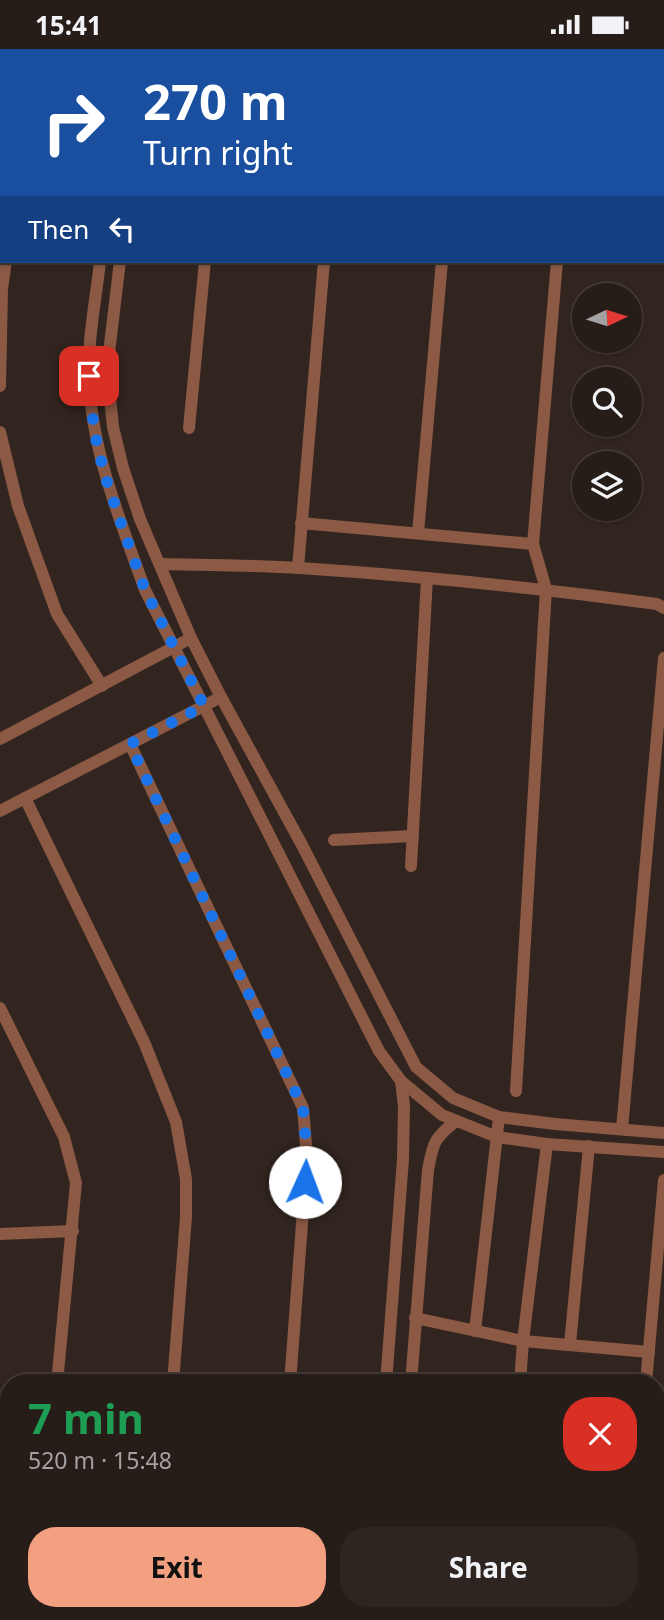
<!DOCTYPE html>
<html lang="en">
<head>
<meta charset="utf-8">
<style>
	body { margin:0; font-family:"Noto Sans",sans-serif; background:#2e2521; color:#f1f3f6; height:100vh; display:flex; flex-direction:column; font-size:26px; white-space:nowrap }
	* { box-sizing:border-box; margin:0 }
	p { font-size:23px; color:#a4a1a2 }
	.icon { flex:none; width:38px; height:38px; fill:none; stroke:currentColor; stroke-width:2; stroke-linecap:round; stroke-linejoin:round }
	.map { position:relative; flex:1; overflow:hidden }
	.drawer { position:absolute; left:0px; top:1325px; width:665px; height:247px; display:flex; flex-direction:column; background:#261c18; border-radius:28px 28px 0 0; box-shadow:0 2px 5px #0004,0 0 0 2px #423a37 }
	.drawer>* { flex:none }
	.guide { position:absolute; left:0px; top:0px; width:665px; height:214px; box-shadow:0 2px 5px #0004,0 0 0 2px #423a37; background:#1a4fa0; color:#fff; overflow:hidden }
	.needle { width:46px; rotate:86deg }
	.buttons { position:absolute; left:572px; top:234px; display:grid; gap:14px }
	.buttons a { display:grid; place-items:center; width:70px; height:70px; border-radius:50%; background:#261c18; box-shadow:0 2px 5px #0004,0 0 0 2px #423a37; font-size:35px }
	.pin { position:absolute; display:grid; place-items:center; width:60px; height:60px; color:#fff; margin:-30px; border-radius:14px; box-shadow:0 4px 10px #0006 }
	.me { position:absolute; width:77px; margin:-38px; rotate:2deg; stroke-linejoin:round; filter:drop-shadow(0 0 5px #0008) }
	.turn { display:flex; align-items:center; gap:24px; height:147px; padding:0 28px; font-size:32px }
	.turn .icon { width:91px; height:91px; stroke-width:2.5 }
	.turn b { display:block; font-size:49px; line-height:60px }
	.then { display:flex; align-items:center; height:66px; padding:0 28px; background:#0003; gap:14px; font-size:26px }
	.round { display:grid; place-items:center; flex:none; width:74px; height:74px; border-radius:28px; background:#2e2521 }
	.headline { display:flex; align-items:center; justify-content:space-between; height:119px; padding:0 28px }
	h1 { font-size:42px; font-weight:700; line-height:52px; color:#1e9e55 }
	.primary-button { display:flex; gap:14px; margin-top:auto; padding:14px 28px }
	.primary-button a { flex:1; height:80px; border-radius:28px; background:#f2a080; color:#111; font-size:28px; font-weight:700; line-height:80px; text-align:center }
	.primary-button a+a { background:#2e2521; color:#f1f3f6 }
	.status { display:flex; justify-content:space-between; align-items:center; height:49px; padding:0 35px; background:#261c18; direction:ltr }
	.status svg { height:19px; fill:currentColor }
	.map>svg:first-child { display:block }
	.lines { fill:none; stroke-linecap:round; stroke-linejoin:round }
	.minor { stroke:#8c5944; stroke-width:12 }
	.route { stroke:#1a73e8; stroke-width:12; stroke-dasharray:0 21.6 }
</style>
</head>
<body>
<div class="status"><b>15:41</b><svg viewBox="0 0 49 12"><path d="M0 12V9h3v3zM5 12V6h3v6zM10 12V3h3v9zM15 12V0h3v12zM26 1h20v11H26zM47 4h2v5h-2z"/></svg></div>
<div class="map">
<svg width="664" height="1571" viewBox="0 0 664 1571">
	<rect width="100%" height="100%" fill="#322520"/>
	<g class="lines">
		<g class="minor">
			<polyline points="32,2 32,0"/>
			<polyline points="117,2 117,0"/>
			<polyline points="136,2 136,0"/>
			<polyline points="225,2 225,0"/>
			<polyline points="342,2 342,0"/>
			<polyline points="460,2 460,0"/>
			<polyline points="574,2 574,0"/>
			<polyline points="663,144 664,144"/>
			<path d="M100,212c-3,32 -11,69 -11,101 -2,80 30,154 56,228l234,461 22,30 41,34 55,22 50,7 117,8"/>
			<polyline points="120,212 108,312 109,340 113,378 123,419 140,470 191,589 221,648 302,796 416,1018 453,1049 499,1068 555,1075 664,1084"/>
			<polyline points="0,337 2,240 6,212"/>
			<polyline points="189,379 205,212"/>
			<polyline points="0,383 18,457 57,565 102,637"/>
			<polyline points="301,474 533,495"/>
			<polyline points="418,484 442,212"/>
			<path d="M161,515c46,1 93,1 139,4 120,8 239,20 357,36l7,4"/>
			<polyline points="298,519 324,212"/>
			<polyline points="0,690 191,589"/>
			<polyline points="130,695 303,1059 307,1108 290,1334"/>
			<polyline points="25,749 144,993 176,1073 186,1130 186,1168 173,1334"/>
			<polyline points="0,762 221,648"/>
			<polyline points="334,791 413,787"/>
			<polyline points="411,817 427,529"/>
			<polyline points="0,959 64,1088 76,1134 57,1334"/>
			<polyline points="516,1042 546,540 533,495 557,212"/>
			<polyline points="622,1080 664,609"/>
			<polyline points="0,1185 73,1182"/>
			<polyline points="415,1269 523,1292 649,1303"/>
			<polyline points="475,1282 499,1068"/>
			<polyline points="570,1295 589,1097"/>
			<polyline points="386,1334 403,1110 404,1057 401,1032"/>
			<path d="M411,1334l17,-213c5,-27 6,-32 28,-49"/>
			<polyline points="520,1334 523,1292 547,1095"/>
			<polyline points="646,1334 664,1131"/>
			<polyline points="0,1532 9,1532"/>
			<polyline points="0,1546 9,1546"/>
			<polyline points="656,1562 664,1562"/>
			<polyline points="224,1563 303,1571"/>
			<polyline points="387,1563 396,1563"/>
			<polyline points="165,1571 166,1563"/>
			<polyline points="368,1571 368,1563"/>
			<polyline points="501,1571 501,1563"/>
			<polyline points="625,1571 626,1563"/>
		</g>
	</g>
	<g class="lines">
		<polyline class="route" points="89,327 94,381 104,424 122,477 145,541 204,657 130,695 303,1059 307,1108 305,1133"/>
	</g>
</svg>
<div class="buttons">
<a><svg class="needle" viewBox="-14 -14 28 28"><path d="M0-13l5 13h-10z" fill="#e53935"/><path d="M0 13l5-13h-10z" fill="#a4a1a2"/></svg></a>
<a><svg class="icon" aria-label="search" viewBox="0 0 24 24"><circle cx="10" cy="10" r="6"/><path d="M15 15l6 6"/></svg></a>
<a><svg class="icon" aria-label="layers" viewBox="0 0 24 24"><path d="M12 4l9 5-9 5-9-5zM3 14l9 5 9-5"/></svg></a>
</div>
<div class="pin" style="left:89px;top:327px;background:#d93025"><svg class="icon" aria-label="arrive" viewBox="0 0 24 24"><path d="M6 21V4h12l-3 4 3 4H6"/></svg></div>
<svg class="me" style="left:305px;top:1133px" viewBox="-20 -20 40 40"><circle r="19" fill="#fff"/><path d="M0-13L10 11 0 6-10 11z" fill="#1a73e8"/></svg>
<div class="guide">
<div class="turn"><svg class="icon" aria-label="right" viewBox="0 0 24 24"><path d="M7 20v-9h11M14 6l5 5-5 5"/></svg><div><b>270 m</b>Turn right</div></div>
<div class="then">Then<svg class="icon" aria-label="left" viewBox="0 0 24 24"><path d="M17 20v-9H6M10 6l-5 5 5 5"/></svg></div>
</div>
<section class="drawer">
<div class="headline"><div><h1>7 min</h1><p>520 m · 15:48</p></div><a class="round" style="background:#d93025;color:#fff"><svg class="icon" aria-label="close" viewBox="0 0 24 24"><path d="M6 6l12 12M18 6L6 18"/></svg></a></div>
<div class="primary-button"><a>Exit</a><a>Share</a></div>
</section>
</div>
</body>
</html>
